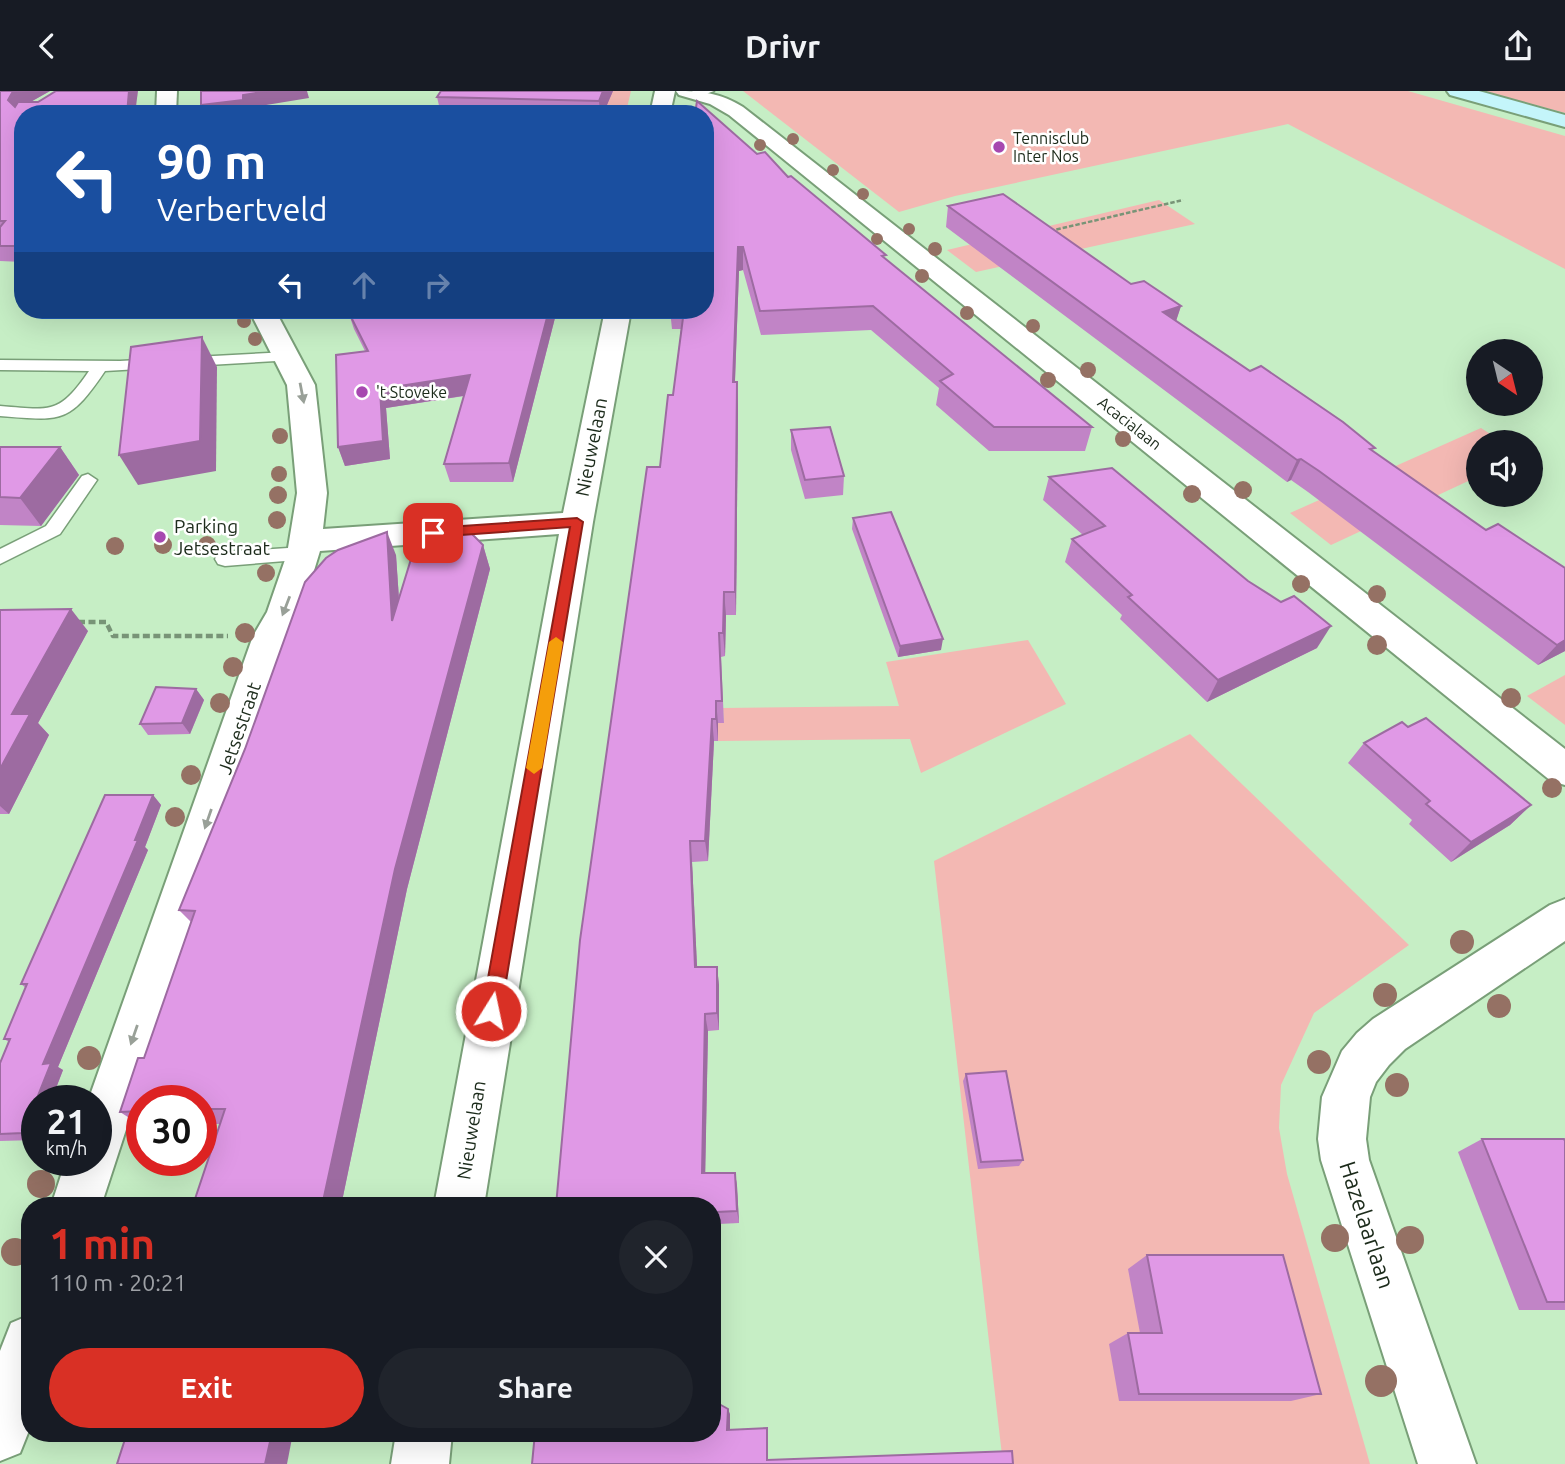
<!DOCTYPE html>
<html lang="en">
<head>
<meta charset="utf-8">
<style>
	body { margin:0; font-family:Ubuntu,sans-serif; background:#20242c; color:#f1f3f6; height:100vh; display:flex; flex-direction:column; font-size:26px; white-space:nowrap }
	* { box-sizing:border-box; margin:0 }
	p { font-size:23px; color:#9ea1a6 }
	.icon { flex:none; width:38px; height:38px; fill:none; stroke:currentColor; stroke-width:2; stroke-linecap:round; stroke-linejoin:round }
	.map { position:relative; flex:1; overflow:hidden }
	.side { position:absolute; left:21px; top:1106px; width:700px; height:245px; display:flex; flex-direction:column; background:#171b24; border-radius:28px; box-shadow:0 7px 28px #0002 }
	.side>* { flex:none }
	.guide { position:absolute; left:14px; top:14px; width:700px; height:214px; border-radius:28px; box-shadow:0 7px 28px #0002; background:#1a4fa0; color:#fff; overflow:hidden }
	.needle { width:46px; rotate:145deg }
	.tools { position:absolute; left:1466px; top:248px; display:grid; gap:14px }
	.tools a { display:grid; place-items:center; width:77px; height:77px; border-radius:50%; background:#171b24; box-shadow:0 7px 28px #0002; font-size:35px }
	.speed { position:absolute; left:21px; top:994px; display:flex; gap:14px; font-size:35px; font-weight:700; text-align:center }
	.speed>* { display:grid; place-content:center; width:91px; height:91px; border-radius:50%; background:#171b24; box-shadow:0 7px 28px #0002; line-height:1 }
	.speed small { font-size:18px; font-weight:400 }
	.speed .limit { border:10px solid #d22; background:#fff; color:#111 }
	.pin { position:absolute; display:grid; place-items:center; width:60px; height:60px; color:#fff; margin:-30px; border-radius:14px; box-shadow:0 4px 10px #0006 }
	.me { position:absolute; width:77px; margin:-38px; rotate:10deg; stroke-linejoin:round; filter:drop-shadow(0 0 5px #0008) }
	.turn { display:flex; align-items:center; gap:24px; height:147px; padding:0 28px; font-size:32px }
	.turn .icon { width:91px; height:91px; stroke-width:2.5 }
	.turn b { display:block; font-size:49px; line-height:60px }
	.lanes { display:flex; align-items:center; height:66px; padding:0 28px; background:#0003; justify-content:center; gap:35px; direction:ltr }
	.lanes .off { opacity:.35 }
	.round { display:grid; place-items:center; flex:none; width:74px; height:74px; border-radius:37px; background:#20242c }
	.headline { display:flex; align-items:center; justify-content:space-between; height:119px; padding:0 28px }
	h1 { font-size:42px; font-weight:600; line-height:52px; color:#d93025 }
	.action { display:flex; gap:14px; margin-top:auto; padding:14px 28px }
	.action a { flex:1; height:80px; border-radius:42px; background:#d93025; color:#fff; font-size:28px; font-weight:600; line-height:80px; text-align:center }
	.action a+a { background:#20242c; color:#f1f3f6 }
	header { display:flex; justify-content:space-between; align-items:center; height:91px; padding:0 28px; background:#171b24; font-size:32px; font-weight:600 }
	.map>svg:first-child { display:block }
	.green { fill:#f3b8b3 }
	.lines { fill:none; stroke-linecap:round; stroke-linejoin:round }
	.lane-casing { stroke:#799f78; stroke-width:3 }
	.street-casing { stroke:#799f78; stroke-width:4 }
	.secondary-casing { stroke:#799f78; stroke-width:4 }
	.path-far1 { stroke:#789477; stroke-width:2.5; stroke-dasharray:4.5 2; stroke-linecap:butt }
	.path { stroke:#789477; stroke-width:4.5; stroke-dasharray:7 3.5; stroke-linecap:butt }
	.lane { fill:#fff; fill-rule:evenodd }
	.street { fill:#fff; fill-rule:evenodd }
	.secondary { fill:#c4f5fa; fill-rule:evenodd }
	.tree { fill:#957164 }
	.wall { fill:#c184c6 }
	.shaded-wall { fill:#9d6ba1 }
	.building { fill:#e099e6; stroke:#9d6ba1; stroke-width:2 }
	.oneway { fill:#99a098 }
	.route { fill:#d93025; stroke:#8d1f18; stroke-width:2 }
	.slow { fill:#f59e0b }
	.poi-dot { fill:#a748b0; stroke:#fff; stroke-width:2.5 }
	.labels { text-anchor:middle; stroke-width:5; stroke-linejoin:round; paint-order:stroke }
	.far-poi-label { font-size:16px; fill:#1c2b1b; stroke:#fff; text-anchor:start }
	.far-street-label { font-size:16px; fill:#1c2b1b; stroke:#fff }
	.street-label { font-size:19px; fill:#1c2b1b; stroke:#fff }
	.poi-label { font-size:19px; fill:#1c2b1b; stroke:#fff; text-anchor:start }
	.near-street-label { font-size:23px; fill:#1c2b1b; stroke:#fff }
</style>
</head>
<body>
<header><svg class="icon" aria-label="back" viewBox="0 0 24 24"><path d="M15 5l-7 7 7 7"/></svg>Drivr<svg class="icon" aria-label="share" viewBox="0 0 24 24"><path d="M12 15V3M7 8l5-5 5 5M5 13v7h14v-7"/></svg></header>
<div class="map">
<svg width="1565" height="1373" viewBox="0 0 1565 1373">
	<rect width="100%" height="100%" fill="#c6eec5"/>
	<g class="green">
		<polygon points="517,0 631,0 626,21 540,20"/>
		<polygon points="743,0 1408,0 1565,45 1565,178 1288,33 955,105 899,121"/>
		<polygon points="1483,0 1565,0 1565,22"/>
		<polygon points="1159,109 1195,133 976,181 947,159"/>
		<polygon points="1481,337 1504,352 1479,352 1479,385 1331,454 1290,422"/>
		<polygon points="1028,549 1066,613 921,682 910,648 718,650 718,632 724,632 723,617 899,615 886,571"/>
		<polygon points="1565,584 1565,634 1527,605"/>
		<polygon points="1190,643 1409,854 1314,922 1281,994 1279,1037 1287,1083 1370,1373 1003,1373 934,770"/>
	</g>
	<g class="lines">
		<defs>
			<g id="lane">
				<polygon points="693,0 714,0 695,7 689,3"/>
				<path d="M288,261l6,2 2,3 -2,3 -189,11c-36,53 -43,50 -105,45v-10c51,4 59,9 89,-35l-89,-1v-10l120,1z"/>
				<polygon points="88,383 97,389 60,443 0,473 0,458 46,435 82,385"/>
				<polygon points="303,456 310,458 313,463 310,468 225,475 218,473 215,468 218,463 225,461"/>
			</g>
			<g id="street">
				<polygon points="157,0 177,0 176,23 156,23"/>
				<polygon points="655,0 675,0 670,23 650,23"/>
				<path d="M676,0c27,0 44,2 67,16l822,642v36l-14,-4 -822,-666 -19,-11 -31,-9z"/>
				<polygon points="249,219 275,219 315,294 327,402 323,438 563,422 605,219 631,219 593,431 484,1115 434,1115 559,443 320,460 301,522 287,546 101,1115 51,1115 66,1069 96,1069 96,1010 88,1010 253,545 267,521 287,463 297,402 287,294"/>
				<polygon points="1565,808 1565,850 1405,958 1389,974 1376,991 1370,1006 1366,1048 1369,1069 1476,1373 1418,1373 1321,1069 1318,1048 1322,1006 1342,960 1357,942 1373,928 1550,814"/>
				<polygon points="30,1224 30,1337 20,1362 0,1370 0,1260 11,1232"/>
				<polygon points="396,1342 452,1342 449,1373 391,1373"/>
			</g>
			<polygon id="secondary" points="1447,0 1479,0 1565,24 1565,36 1450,4"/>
		</defs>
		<use href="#lane" class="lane-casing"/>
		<use href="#street" class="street-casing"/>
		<use href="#secondary" class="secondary-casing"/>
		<polyline class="path-far1" points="1050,140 1183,109"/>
		<polyline class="path" points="78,531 106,531 113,545 228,545"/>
		<use href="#lane" class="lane"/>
		<use href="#street" class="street"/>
		<use href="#secondary" class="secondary"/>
	</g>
	<g class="tree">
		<circle cx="793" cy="48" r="6"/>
		<circle cx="760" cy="54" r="6"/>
		<circle cx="833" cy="79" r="6"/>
		<circle cx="863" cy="103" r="6"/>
		<circle cx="909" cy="138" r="6"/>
		<circle cx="877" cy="148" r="6"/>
		<circle cx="935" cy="158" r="7"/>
		<circle cx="922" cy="185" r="7"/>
		<circle cx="967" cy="222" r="7"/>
		<circle cx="244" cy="230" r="7"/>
		<circle cx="1033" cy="235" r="7"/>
		<circle cx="255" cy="248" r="7"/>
		<circle cx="1088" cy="279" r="8"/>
		<circle cx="1048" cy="289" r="8"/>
		<circle cx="280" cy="345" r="8"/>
		<circle cx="1123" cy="348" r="8"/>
		<circle cx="279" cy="383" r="8"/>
		<circle cx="1243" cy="399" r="9"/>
		<circle cx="1192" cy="403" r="9"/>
		<circle cx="278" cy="404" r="9"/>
		<circle cx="277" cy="429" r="9"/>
		<circle cx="163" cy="454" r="9"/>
		<circle cx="207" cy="454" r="9"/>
		<circle cx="115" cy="455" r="9"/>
		<circle cx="266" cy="482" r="9"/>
		<circle cx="1301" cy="493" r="9"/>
		<circle cx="1377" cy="503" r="9"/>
		<circle cx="245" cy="542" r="10"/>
		<circle cx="1377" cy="554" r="10"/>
		<circle cx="233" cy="576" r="10"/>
		<circle cx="1511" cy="607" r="10"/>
		<circle cx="220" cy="612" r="10"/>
		<circle cx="191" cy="684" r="10"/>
		<circle cx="1552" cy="697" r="10"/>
		<circle cx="175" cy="726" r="10"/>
		<circle cx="1462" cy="851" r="12"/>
		<circle cx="1385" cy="904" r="12"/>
		<circle cx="1499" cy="915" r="12"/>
		<circle cx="89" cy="967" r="12"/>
		<circle cx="1319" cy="971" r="12"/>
		<circle cx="1397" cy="994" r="12"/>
		<circle cx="41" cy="1093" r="14"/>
		<circle cx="1335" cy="1147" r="14"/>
		<circle cx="1410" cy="1149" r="14"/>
		<circle cx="15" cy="1161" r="14"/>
		<circle cx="1381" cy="1290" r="16"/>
	</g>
	<g class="wall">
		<polygon points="0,0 50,0 30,11 23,23 23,171 0,170"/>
		<polygon points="613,0 603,23 441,23 437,6"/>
		<polygon points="757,63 788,86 886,169 1092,336 1085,360 989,360 936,314 939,297 871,239 761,244 743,179 739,180 735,291 737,291 738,315 736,524 726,524 725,565 721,566 724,632 718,632 718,650 714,650 708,770 692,771 697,876 717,876 719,894 719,939 708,940 705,1082 735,1082 737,1095 739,1132 719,1133 719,1154 712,1155 712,1115 556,1115 660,376 673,304 681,238 672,238 670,219 705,219"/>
		<polygon points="948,115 1181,215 1176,230 1250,280 1373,360 1565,560 1538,574 1308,401 1291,389 1287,391 946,136"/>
		<polygon points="353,219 557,219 513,391 450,391 444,373 464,305 386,317 390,368 345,375 338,356 365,260 354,238 348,220"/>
		<polygon points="791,339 844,385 843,404 805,408 791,359"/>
		<polygon points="0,356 60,356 79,384 41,435 0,434"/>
		<polygon points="1049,386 1317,557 1207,611 1120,528 1122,524 1065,471 1072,448 1083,444 1043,409"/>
		<polygon points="853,427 941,559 898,566 852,438"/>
		<polygon points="483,454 490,478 407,798 341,1115 193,1115 220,1033 201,1033 201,1010 142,1010 142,1035 120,1021 144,967 191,831 179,819 396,464 399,508"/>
		<polygon points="0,519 88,540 38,632 49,644 9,723 0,723"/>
		<polygon points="196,598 204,609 190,643 148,644 140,633"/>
		<polygon points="1408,636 1531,714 1510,734 1451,771 1409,733 1412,729 1348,672 1364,652"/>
		<polygon points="153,704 161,714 145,756 148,759 58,976 63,979 36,1049 0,1050 0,972 9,951 4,948 26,897 21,893"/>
		<polygon points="966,983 1023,1069 1019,1075 978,1078 963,990"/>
		<polygon points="1482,1048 1565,1050 1565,1219 1519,1219 1458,1061"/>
		<polygon points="1147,1164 1321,1303 1291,1310 1119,1310 1109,1253 1128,1242 1140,1242 1128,1178"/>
	</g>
	<g class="shaded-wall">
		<polygon points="16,0 50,0 20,17 15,23 8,9 12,2"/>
		<polygon points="129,0 138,0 135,23 127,23"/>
		<polygon points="268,0 307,0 309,7 248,17 248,22 243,23 205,23 201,14 243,4"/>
		<polygon points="603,0 613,0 603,23 600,23 599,10"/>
		<polygon points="738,156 743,156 743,179 739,180 734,315 733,291"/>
		<polygon points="1181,215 1174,236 1163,221"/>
		<polygon points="549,219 557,219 513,391 509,372"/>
		<polygon points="202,246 217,276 216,380 138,394 119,364"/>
		<polygon points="470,284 475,303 386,317 390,368 345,375 338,356 380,298"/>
		<polygon points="737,291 738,315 736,524 735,501"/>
		<polygon points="60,356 79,384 41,435 20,407"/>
		<polygon points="1301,368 1291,389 1287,391 1297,369"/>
		<polygon points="387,441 396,464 402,553 392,530"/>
		<polygon points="483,454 490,478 407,798 341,1115 322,1115 395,778"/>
		<polygon points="724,501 726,524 725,565 723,542"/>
		<polygon points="71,518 88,540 38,632 49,644 9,723 0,715 0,678 12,623"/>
		<polygon points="1331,535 1317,557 1207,611 1218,589"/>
		<polygon points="943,548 941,559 898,566 900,555"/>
		<polygon points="1565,549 1565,560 1538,574 1557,554"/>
		<polygon points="196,598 204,609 190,643 182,632"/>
		<polygon points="716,610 718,632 718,650 716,628"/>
		<polygon points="712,628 714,650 708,770 705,750"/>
		<polygon points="153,704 161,714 145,756 148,759 58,976 63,979 51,1010 37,1010 36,1049 23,1042 43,973"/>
		<polygon points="1531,714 1510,734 1451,771 1471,751"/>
		<polygon points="690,750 692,771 698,895 695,876"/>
		<polygon points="717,876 719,894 719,939 717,922"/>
		<polygon points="705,923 708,940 705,1095 702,1082"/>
		<polygon points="735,1082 737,1095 739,1132 737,1120"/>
		<polygon points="717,1121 719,1133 719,1154 716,1143"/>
		<polygon points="728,1318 730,1323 730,1343 727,1339"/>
		<polygon points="272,1342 293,1342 287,1373 265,1373"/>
	</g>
	<g class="building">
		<polygon points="0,0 16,0 12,2 8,9 15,16 18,11 38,11 56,0 129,0 127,23 23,23 23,155 0,155 0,136 5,130 0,130"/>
		<polygon points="201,0 268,0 243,4 243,9 201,14"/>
		<polygon points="441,0 603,0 599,10 437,6"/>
		<polygon points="697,10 757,63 765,61 788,86 791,85 886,164 882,165 1092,336 994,336 940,290 953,283 873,215 760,220 743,156 738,156 733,291 737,291 735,501 724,501 723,542 719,542 722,610 716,610 716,628 712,628 705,750 690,750 695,876 717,876 717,922 705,923 702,1082 735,1082 737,1120 717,1121 716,1143 712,1144 712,1115 556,1115 580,849 647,376 660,376 668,304 673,304 684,219 705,219 705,23 695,23"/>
		<polygon points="1003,103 1131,193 1144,190 1181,215 1163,221 1250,280 1261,275 1343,331 1375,357 1370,358 1486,439 1498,433 1565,477 1565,549 1557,554 1319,380 1301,368 1297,369 948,115"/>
		<polygon points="353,219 549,219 509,372 444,373 470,284 380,298 383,350 338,356 336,264 368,260 348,220"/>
		<polygon points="202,246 200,350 119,364 131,256"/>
		<polygon points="830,336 844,385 805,389 791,339"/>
		<polygon points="0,356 60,356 20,407 0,406"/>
		<polygon points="1112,377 1248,490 1281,511 1294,505 1331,535 1218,589 1128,506 1132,504 1072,448 1105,435 1049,386"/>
		<polygon points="891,421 943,548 900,555 853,427"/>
		<polygon points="469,440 483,454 395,778 322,1115 193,1114 225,1018 201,1018 201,1010 142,1010 142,1020 120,1021 138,967 144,967 195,820 179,819 245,658 305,491 326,467 338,459 387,441 392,530 419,442"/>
		<polygon points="71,518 12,623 30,623 0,678 0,519"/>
		<polygon points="156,596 196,598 182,632 140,633"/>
		<polygon points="1426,627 1531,714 1471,751 1426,713 1430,710 1364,652 1402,631 1408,636"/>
		<polygon points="105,704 153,704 135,749 138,749 43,973 51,972 23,1042 0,1043 0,972 10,948 4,948 27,893 21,893"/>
		<polygon points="1006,980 1023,1069 981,1071 966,983"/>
		<polygon points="1482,1048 1564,1048 1565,1050 1565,1211 1547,1211"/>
		<polygon points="1147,1164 1283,1164 1321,1303 1139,1303 1128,1242 1162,1242"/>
		<polygon points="712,1309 728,1318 727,1339 767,1337 767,1369 1012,1360 1013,1373 532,1373 535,1342 712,1342"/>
		<polygon points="127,1342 272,1342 265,1373 117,1373"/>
	</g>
	<defs><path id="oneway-solid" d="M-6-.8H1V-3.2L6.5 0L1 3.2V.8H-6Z" transform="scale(1.75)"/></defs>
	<g class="oneway">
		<use href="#oneway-solid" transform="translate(302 302) rotate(79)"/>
		<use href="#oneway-solid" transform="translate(286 515) rotate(111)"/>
		<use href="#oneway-solid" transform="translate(208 728) rotate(109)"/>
		<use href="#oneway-solid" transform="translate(134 944) rotate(109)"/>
	</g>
	<polygon class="route" points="577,427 583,431 501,920 498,926 491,929 485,926 482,920 570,436 433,446 427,442 433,437"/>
	<polygon class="slow" points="556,546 563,551 542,677 534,683 526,677 549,551"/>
	<g class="poi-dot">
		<circle cx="999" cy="56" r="7"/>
		<circle cx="362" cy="301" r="7"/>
		<circle cx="160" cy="446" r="7"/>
	</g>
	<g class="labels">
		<g class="far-poi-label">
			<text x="1013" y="53">Tennisclub<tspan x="1013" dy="18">Inter Nos</tspan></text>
			<text x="376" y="307">'t Stoveke</text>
		</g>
		<g class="far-street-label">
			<text transform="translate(1130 332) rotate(38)" y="6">Acacialaan</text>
		</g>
		<g class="street-label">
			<text transform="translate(591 356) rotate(-79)" y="7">Nieuwelaan</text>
			<text transform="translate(239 637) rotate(-71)" y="7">Jetsestraat</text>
			<text transform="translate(471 1039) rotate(-81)" y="7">Nieuwelaan</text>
		</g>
		<g class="poi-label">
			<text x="174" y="442">Parking<tspan x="174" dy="22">Jetsestraat</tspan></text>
		</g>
		<g class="near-street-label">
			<text transform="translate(1367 1134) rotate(72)" y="8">Hazelaarlaan</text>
		</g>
	</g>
</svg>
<div class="tools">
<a><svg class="needle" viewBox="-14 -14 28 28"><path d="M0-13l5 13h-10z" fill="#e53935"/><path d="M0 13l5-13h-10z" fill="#9ea1a6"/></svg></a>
<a><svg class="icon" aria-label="sound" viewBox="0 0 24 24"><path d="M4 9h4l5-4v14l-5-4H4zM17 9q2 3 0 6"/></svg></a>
</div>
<div class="speed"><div>21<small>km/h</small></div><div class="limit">30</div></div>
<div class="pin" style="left:433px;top:442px;background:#d93025"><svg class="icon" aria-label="arrive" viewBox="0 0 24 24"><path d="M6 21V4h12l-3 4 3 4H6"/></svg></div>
<svg class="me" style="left:491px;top:920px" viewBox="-20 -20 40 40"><circle r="17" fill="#d93025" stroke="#fff" stroke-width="3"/><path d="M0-11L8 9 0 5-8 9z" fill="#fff"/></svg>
<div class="guide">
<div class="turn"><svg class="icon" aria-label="left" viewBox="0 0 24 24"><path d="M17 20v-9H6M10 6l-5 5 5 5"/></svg><div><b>90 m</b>Verbertveld</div></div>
<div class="lanes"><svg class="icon" aria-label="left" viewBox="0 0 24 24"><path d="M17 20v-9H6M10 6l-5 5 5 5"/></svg><svg class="icon off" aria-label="ahead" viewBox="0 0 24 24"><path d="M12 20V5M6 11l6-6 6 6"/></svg><svg class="icon off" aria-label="right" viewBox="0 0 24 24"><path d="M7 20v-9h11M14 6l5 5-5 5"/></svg></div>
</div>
<section class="side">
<div class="headline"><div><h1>1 min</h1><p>110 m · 20:21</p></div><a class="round"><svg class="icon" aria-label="close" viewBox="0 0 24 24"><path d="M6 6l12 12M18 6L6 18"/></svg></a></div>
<div class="action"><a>Exit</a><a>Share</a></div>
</section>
</div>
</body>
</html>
